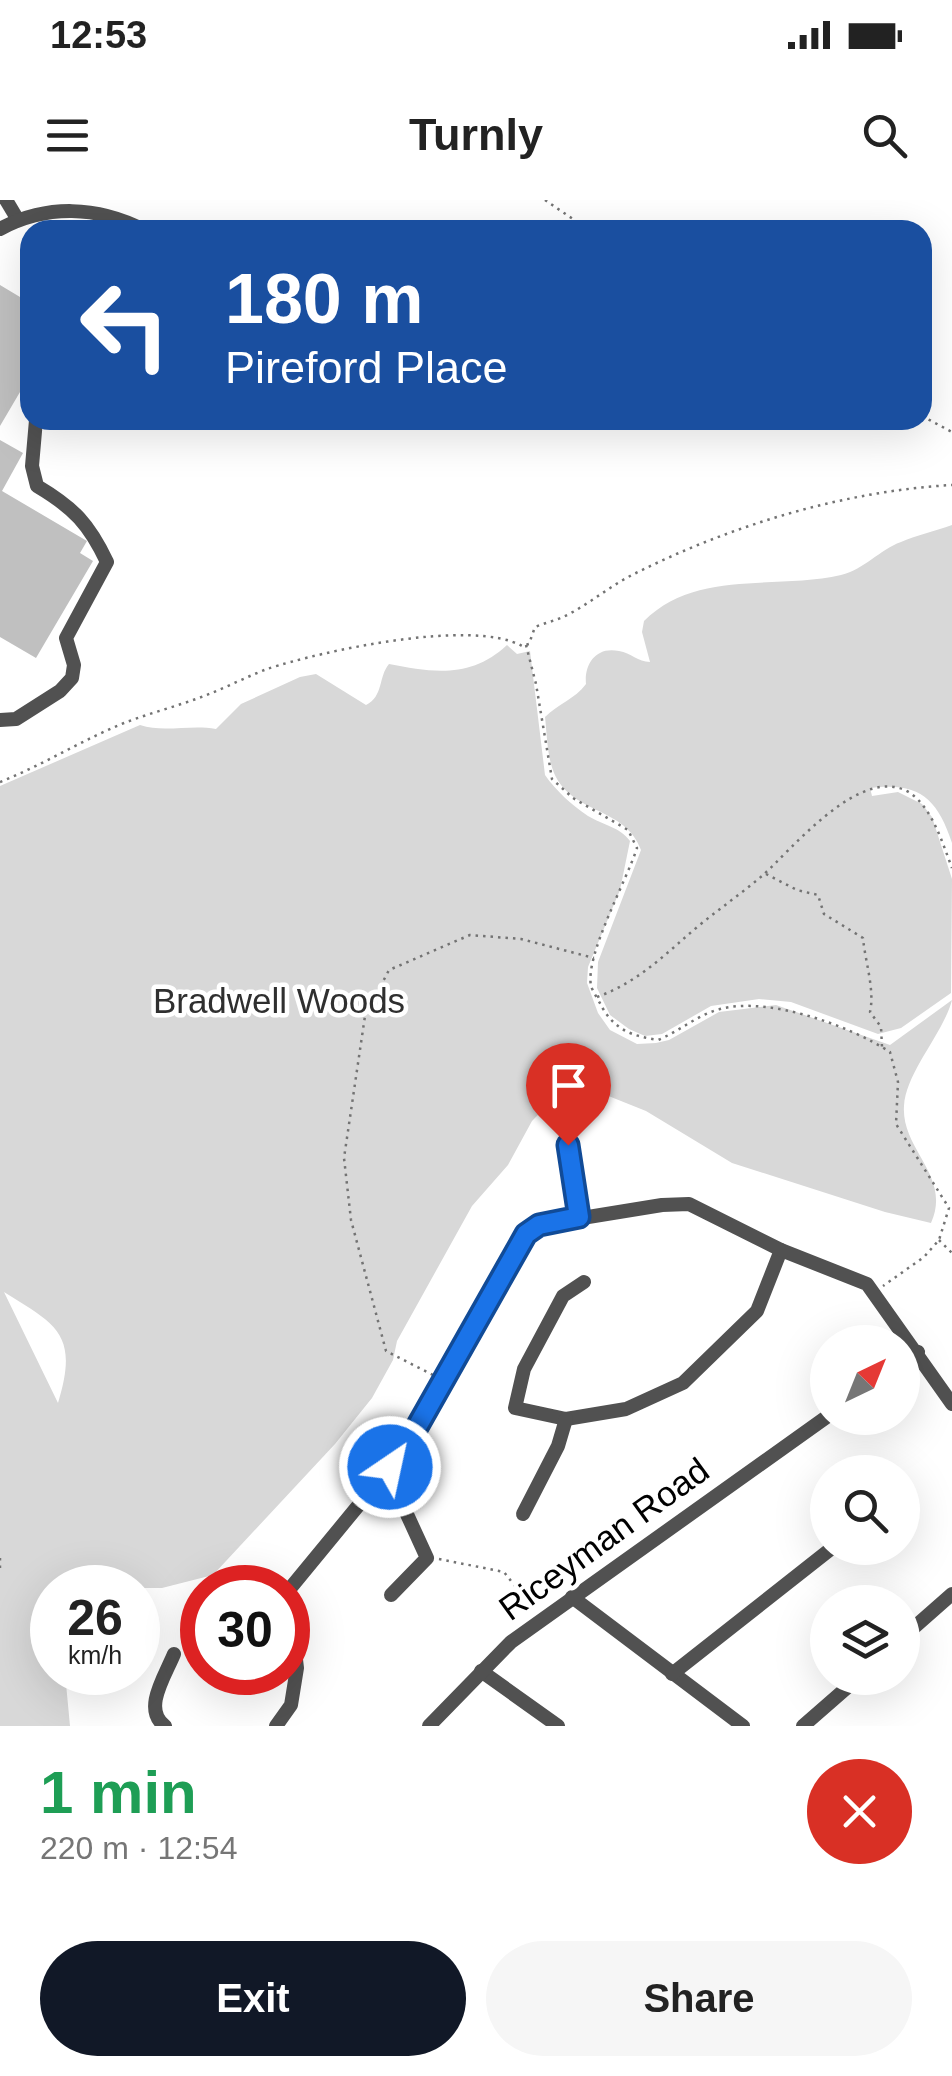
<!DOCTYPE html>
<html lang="en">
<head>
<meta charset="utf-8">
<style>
	body { margin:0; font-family:Arial,sans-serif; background:#f6f6f6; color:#222; height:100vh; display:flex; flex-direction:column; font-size:38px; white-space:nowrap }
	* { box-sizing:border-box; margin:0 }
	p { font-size:32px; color:#767676 }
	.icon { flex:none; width:55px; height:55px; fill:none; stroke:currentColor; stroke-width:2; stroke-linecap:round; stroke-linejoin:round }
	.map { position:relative; height:1526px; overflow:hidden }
	.details { display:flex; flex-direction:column; background:#fff; flex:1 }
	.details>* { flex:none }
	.banner { position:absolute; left:20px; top:20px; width:912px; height:210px; border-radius:30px; box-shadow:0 10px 40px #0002; background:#1a4fa0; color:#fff; overflow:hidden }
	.needle { width:65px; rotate:43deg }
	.controls { position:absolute; left:810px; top:1125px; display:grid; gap:20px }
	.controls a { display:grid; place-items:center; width:110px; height:110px; border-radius:50%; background:#fff; box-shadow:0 10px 40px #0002; font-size:50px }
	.speed { position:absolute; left:30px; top:1365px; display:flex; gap:20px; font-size:50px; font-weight:700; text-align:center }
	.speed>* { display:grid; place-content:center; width:130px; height:130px; border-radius:50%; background:#fff; box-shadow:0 10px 40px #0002; line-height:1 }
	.speed small { font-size:25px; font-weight:400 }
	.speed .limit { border:15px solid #d22; background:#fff; color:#111 }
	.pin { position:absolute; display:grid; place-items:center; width:85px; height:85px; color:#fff; margin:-102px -42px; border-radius:50% 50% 50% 0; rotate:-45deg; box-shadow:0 0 10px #0007 }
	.pin .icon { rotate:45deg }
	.me { position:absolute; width:110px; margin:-55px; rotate:34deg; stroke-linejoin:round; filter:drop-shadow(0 0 8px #0008) }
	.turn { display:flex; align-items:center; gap:35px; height:210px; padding:0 40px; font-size:45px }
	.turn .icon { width:130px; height:130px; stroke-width:2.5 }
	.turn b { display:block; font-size:70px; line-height:85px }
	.round { display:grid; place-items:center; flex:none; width:105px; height:105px; border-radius:52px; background:#f6f6f6 }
	.head { display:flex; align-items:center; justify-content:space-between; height:170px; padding:0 40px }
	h1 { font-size:60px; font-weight:800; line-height:75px; color:#1e9e55 }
	.primary-button { display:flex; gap:20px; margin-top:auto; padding:20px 40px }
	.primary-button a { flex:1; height:115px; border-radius:60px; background:#111827; color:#fff; font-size:40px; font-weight:800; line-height:115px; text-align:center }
	.primary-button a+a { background:#f6f6f6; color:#222 }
	.status { display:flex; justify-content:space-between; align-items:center; height:70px; padding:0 50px; background:#fff; direction:ltr }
	.status svg { height:28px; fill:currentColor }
	header { display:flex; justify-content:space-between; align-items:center; height:130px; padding:0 40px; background:#fff; font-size:45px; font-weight:800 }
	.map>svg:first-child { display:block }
	.green { fill:#d8d8d8; fill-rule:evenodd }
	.building { fill:#c0c0c0 }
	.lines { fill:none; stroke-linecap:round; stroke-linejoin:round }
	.path { stroke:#737373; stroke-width:2.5; stroke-dasharray:2.5 5; stroke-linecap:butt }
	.minor { stroke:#515151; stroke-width:14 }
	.route-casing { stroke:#114b97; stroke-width:25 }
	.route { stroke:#1a73e8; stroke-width:18 }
	.labels { text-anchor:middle; stroke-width:9; stroke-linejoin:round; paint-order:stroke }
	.park-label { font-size:35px; fill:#2f2f2f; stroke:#fff }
	.street-label { font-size:35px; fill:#000; stroke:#fff }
</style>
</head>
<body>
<div class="status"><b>12:53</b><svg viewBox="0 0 49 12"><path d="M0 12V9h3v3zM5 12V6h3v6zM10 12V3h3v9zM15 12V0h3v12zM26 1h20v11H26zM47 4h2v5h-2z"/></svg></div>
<header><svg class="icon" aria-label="menu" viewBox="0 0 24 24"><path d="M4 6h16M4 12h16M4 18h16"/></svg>Turnly<svg class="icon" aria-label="search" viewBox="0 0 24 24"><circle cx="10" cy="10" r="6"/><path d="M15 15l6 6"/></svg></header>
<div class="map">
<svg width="952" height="1526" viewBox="0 0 952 1526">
	<rect width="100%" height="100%" fill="#fff"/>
	<g class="green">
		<path d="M952,325v318c-15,-46 -34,-61 -82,-55l2,8 26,-4 24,12 10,13 20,62 -1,114 -50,35 -23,6 -87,-32 -32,-3 -48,7 -49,28 -17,2 -16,-7 -19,-14 -13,-27 1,-26 43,-112c-16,-44 -69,-35 -87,-77 -7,-17 -7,-39 -9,-56 13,-13 30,-18 41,-33 -2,-20 10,-38 33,-33 12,2 19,11 31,11l-8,-30 2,-11c52,-52 132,-31 197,-46 24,-6 38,-25 60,-33 16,-7 34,-11 51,-17z"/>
		<path d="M507,445l10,9 13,-3 15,124c11,16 27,30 43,41 15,9 32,11 42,25l-10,49 -32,77 -1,16 11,30 12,17 27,14 19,-1 13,-3 50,-28 57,-7 114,40 62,-45c-9,34 -46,72 -48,106 -3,44 48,70 27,117l-46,-11 -153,-49 -86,-52 -75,-30 -39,40 -24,44 -36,41 -75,135 -4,19 -21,38 -37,46 -122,131 -51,13h-110v84l13,1 5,53h-70v-940l140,-61c24,8 51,-1 76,4l25,-25 59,-27 16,-3 50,31c18,-9 12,-28 23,-41 45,9 83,14 118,-19zM4,1092c53,33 75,42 54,111z"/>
	</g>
	<g class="building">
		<polygon points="0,85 30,103 25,117 30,120 30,175 0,226"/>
		<polygon points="0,240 23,253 2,291 87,341 80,353 93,361 36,458 0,437"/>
	</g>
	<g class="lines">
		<g class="path">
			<polyline points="545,0 589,30"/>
			<polyline points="922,216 952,232"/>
			<path d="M526,445l10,39 16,95 21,19 55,32 9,18c-11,34 -52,107 -46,138 2,6 8,15 11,21 13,23 30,29 56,33 22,-9 39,-25 62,-31 49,-13 130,17 170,43l8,30 -2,42 53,84 -10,32 -15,17 -41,29"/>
			<path d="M0,582c43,-17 82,-42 124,-59 26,-10 54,-17 80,-27 21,-8 42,-19 63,-27 55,-18 205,-51 255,-23l7,-2 6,-17c12,-5 24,-7 36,-14 22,-12 42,-29 65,-40 96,-48 209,-82 316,-88"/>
			<path d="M766,674l31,16 21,5 6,19 39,24c2,23 12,52 7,74l11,15 1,20"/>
			<path d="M597,797c44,-16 70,-45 105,-74 20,-16 41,-31 60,-47 30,-27 90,-101 137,-88 30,8 43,54 53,80"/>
			<polyline points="939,1040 952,1053"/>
			<polyline points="433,1175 386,1151 351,1020 344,958 365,816 389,770 470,735 521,739 594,758"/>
			<polyline points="0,1358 0,1368"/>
			<polyline points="439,1359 504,1372 532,1408"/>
		</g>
		<g class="minor">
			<polyline points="6,0 18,20"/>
			<path d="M0,29c47,-25 97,-23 144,1"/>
			<path d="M0,520l16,-1 44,-28 12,-13 2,-13 -8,-27 41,-76c-18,-38 -33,-54 -70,-76l-5,-20 4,-46"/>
			<polyline points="568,945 579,1017"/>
			<polyline points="584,1082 563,1096 524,1169 515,1208 566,1219 626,1209 683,1183 757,1111 781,1050"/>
			<polyline points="902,1163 918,1152"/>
			<polyline points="376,1284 405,1310 427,1358 391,1395"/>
			<polyline points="523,1314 558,1246 566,1219"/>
			<polyline points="572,1397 743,1526"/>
			<polyline points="902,1438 952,1394"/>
			<polyline points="481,1471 558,1526"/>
			<polyline points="672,1474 832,1348"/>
			<path d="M165,1526c-23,-16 0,-50 9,-72"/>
			<polyline points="276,1526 291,1505 297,1468 288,1391 404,1250 526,1034 539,1025 662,1005 689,1004 781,1050 867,1084 952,1204"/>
			<polyline points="429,1526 511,1442 828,1216"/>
			<polyline points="803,1526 858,1478"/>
		</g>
	</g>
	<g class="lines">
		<defs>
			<polyline id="route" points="390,1267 404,1250 526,1034 539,1025 579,1017 568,945"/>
		</defs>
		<use href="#route" class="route-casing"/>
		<use href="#route" class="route"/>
	</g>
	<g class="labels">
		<g class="park-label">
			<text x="279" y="813">Bradwell Woods</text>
		</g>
		<g class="street-label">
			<text transform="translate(604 1339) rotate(-36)" y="12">Riceyman Road</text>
		</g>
	</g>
</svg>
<div class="controls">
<a><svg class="needle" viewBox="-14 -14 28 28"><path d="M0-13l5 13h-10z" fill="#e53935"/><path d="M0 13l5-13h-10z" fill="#767676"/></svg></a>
<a><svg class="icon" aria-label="search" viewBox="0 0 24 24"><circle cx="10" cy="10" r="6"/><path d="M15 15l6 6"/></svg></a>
<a><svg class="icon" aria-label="layers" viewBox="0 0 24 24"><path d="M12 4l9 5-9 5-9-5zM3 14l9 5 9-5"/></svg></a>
</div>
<div class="speed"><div>26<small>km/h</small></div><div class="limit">30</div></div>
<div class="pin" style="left:568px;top:945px;background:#d93025"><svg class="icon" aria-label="arrive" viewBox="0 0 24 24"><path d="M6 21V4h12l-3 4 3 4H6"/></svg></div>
<svg class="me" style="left:390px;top:1267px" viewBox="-20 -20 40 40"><circle r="17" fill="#1a73e8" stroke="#fff" stroke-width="3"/><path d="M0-11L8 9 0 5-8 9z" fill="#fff"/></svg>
<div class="banner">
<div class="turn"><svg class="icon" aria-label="left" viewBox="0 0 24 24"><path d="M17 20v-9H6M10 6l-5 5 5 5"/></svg><div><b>180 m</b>Pireford Place</div></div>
</div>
</div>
<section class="details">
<div class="head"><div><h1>1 min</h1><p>220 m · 12:54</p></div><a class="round" style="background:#d93025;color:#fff"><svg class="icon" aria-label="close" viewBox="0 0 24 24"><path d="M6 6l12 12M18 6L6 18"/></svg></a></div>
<div class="primary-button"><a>Exit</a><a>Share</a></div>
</section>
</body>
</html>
